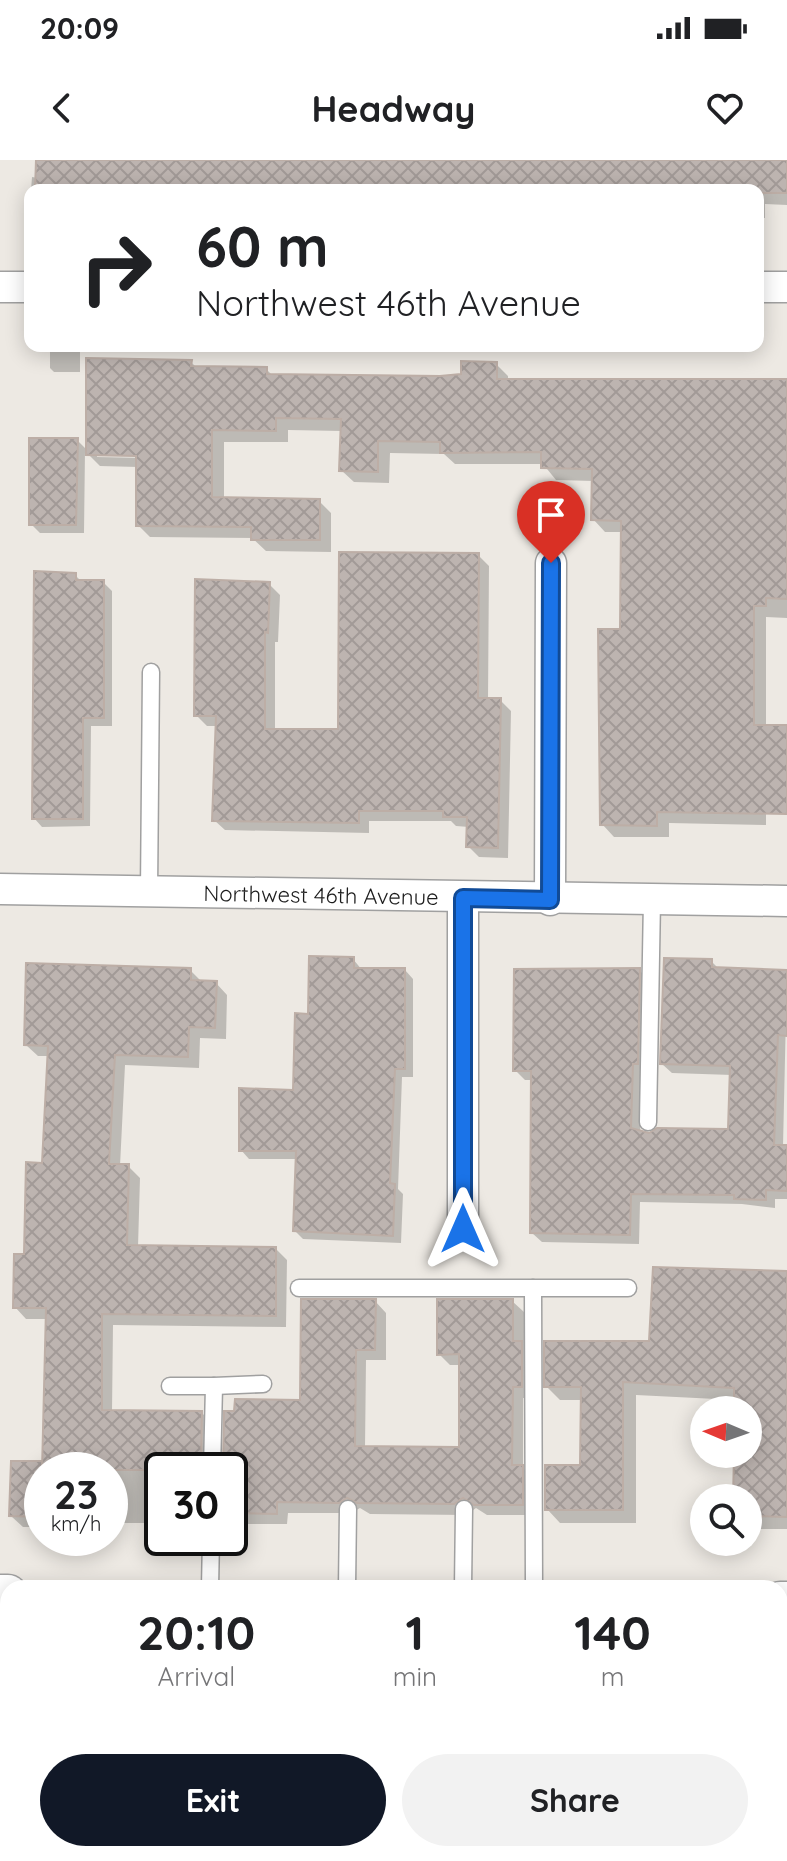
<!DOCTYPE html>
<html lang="en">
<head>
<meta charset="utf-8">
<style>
	body { margin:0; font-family:Quicksand,sans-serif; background:#f2f2f2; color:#202124; height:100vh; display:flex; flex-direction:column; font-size:30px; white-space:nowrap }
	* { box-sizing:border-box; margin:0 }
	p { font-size:26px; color:#757577 }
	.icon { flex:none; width:44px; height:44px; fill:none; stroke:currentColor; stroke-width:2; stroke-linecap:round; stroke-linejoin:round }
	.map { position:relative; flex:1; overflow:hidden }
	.details { position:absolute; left:0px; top:1420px; width:788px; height:282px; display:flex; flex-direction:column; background:#fff; border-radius:24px 24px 0 0; box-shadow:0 4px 20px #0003 }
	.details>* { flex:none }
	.banner { position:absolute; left:24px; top:24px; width:740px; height:168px; border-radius:16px; box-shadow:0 4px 20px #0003; background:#fff; color:#202124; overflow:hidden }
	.needle { width:52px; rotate:272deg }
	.controls { position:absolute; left:690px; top:1236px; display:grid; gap:16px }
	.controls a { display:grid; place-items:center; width:72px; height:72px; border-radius:50%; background:#fff; box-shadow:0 4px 20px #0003; font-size:40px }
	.speed { position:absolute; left:24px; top:1292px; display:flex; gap:16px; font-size:40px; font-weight:700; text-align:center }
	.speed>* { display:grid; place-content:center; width:104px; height:104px; border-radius:50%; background:#fff; box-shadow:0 4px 20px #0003; line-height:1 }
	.speed small { font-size:20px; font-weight:400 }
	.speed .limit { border:4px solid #111; border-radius:12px; background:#fff; color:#111 }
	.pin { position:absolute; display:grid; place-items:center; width:68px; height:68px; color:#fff; margin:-82px -34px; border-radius:50% 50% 50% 0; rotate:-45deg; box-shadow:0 0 8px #0007 }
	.pin .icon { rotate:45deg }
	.me { position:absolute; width:88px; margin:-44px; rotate:0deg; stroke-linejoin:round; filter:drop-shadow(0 0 6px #0008) }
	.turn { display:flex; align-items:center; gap:28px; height:168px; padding:0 40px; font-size:36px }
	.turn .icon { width:104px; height:104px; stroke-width:2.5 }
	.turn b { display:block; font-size:56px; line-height:68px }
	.eta { display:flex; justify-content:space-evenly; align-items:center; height:136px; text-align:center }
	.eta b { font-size:48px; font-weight:800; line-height:56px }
	.cta { display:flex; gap:16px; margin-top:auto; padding:16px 40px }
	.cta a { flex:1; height:92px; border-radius:48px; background:#111827; color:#fff; font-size:32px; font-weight:800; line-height:92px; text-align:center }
	.cta a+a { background:#f2f2f2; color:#202124 }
	.status { display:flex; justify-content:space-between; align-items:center; height:56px; padding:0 40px; background:#fff; direction:ltr }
	.status svg { height:22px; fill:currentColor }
	header { display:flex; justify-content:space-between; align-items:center; height:104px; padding:0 40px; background:#fff; font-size:36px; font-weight:800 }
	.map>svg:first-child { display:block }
	.shadow { fill:#0003; fill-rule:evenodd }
	.building { fill:url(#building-cross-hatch); stroke:#bdaea6; stroke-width:2 }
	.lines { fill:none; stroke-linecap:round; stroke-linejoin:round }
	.service-casing { stroke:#a0a0a0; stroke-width:19 }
	.minor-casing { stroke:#a0a0a0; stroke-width:33 }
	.tertiary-casing { stroke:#a0a0a0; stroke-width:41 }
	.service { stroke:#fff; stroke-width:16 }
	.minor { stroke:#fff; stroke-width:30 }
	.tertiary { stroke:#fff; stroke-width:38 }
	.route-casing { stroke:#114b97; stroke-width:20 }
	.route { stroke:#1a73e8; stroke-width:14 }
	.labels { text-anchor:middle; stroke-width:6; stroke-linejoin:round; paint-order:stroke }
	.street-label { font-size:22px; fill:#1c1c1c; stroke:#fff }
</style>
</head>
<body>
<div class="status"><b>20:09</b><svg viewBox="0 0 49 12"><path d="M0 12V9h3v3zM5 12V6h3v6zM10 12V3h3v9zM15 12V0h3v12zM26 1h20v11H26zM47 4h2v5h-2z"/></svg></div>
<header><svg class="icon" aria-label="back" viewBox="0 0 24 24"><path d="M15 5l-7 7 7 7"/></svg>Headway<svg class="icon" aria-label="heart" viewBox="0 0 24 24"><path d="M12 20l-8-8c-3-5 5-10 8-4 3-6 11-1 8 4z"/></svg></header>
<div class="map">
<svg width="787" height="1701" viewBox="0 0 787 1701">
	<defs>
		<pattern id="building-cross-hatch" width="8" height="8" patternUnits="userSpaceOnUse" patternTransform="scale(2)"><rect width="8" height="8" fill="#bdb4b0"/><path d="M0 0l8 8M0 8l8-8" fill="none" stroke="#a29a97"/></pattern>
	</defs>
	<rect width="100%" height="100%" fill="#ede9e3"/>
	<g class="shadow">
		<polygon points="38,0 787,0 787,45 765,44 765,58 758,58 758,30 31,30 32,17 38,18"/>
		<polygon points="50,186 80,186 80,212 54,212 50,208"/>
		<path d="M191,202l6,6 69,1 8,8 166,1 23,-2 33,-12 12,12v5h279v237l-21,-1v208l-97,-2v14h-55l-12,-13 20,-193 1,-99h-18l-12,-13 1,-38 -38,-1 -13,-16h-88l-11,-10 -54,-1 -1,30 -35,-1 -13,-12 1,-39 -54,-1v12h-64v57l95,2 12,12v39l-65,-1 -14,-13 -102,-1 -12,-12v-58l-38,-1 -15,-15 -1,82h-44l-9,-9 46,-84 11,11zM97,293l49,1v4l-49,-1z"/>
		<polygon points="478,395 489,406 488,540 500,540 511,551 508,698 479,697 468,686 469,667 456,666 451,661 369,661 369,673 225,670 214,660 218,566 207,566 196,555 269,424 280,435 278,482 275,482 275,571 340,571"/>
		<polygon points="75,415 82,422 103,422 112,431 112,566 91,566 90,666 42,667 34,658"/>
		<polygon points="353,799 362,810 405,810 413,819 413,917 402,917 398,1029 403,1034 401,1083 303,1079 295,1071 298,999 249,999 241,990 295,932 310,856"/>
		<polygon points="711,801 719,809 787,810 783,987 787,987 787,1039 775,1039 775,1048 742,1044 640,1042 639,1084 542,1082 532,1073 533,920 525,920 515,910 639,810 649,820 640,973 730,971 732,915 672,913 662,904"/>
		<polygon points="190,810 203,823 216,823 227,835 226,879 200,878 199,908 125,905 120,1006 128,1006 140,1018 138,1087 276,1089 287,1100 286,1167 113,1165 112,1252 202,1253 213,1264 212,1310 162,1310 162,1363 110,1363 110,1310 42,1310 42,1367 23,1367 11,1356 12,1303 44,1303 48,1159 26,1159 15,1147 44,1005 49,896 38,896 26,885"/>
		<polygon points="787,1113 787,1369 749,1369 748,1338 735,1338 736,1294 748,1294 748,1250 736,1250 736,1240 636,1235 636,1363 560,1363 547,1349 582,1307 583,1240 560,1240 546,1226 651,1183"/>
		<polygon points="375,1141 386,1153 386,1200 366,1200 365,1288 461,1289 461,1205 450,1205 439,1194 512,1141 524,1152 524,1185 533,1194 533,1238 523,1238 523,1308 533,1318 533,1355 487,1355 476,1348 466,1355 370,1354 360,1348 351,1353 288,1353 287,1364 230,1364 230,1310 225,1310 302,1242"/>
		<polygon points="0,1499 8,1499 8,1562 0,1546"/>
		<rect x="24" y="1694" width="110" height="7"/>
		<rect x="191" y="1694" width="126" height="7"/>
		<polygon points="455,1694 562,1694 562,1701 462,1701"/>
		<rect x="610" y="1694" width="107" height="7"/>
	</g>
	<g class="building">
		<polygon points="36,0 787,0 787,33 758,33 758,30 35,30"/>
		<polygon points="86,198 192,200 191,206 267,207 267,214 440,216 461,214 461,201 497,202 497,219 787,219 787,439 766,438 766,446 754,446 754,565 787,565 787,654 657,652 657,666 600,665 598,469 620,469 621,361 591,360 592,309 541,308 541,292 440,293 440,282 378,281 378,312 339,311 341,259 276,258 276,271 212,270 212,337 320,339 320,380 251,380 251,367 136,366 136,296 86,295"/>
		<polygon points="29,278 78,278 76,365 29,365"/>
		<polygon points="339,392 479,393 478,538 501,538 498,688 466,687 467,657 443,657 443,651 359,651 359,663 212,661 216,556 194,556 195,419 270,422 268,473 265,472 265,569 338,569"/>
		<polygon points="34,411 76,413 76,420 104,420 104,558 83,558 83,659 32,659"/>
		<polygon points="309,796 354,797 354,808 405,808 405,909 395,909 390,1023 395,1024 393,1076 293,1071 296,991 239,991 239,928 293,930 295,853 308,854"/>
		<polygon points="664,798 712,799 712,807 787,810 787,876 778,875 774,985 787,985 787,1031 766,1030 766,1040 734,1039 734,1035 631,1034 630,1075 530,1073 531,911 513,911 514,809 640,808 638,904 633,904 631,968 649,973 657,968 728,969 730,906 660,904"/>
		<polygon points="26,803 191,808 191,820 217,821 215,868 189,867 188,897 115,895 109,1004 129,1004 127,1085 276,1087 276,1156 102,1154 102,1250 202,1251 201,1310 42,1310 46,1148 13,1148 14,1094 24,1094 26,1002 42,1003 48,886 24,885"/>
		<polygon points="653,1107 787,1111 787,1357 748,1356 748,1338 733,1338 734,1294 748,1294 748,1250 734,1250 734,1228 623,1222 623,1350 545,1350 545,1305 580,1305 581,1227 544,1227 544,1181 649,1181"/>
		<polygon points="301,1139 376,1139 375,1190 356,1190 355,1286 459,1287 459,1194 437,1195 437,1139 513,1139 513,1181 522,1181 522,1227 513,1227 512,1305 523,1305 523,1345 474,1345 463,1338 454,1344 357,1343 347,1338 339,1343 277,1342 277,1354 233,1353 234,1310 223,1310 224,1251 234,1251 235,1239 300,1240"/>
		<polygon points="11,1301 42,1301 42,1357 9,1356"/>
	</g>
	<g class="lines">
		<defs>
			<g id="service">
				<polyline points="149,732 151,512"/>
				<polyline points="648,962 652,740"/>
				<polyline points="299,1128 533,1128"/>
				<polyline points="170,1226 214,1226 212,1310"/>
				<polyline points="214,1226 263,1224"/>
				<polyline points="210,1428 211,1378"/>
				<polyline points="347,1428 348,1349"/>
				<polyline points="463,1428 464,1349"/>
				<polyline points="534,1428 533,1128 628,1128"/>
			</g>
			<g id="minor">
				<polyline points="0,127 30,127"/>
				<polyline points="758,127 787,127"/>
				<polyline points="0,729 787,741"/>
				<polyline points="463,738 463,1069"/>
				<polyline points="550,740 551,403"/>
				<polyline points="780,1673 780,1701"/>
				<polyline points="383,1694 383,1701"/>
			</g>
			<g id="tertiary">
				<polyline points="0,1434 8,1434"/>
				<polyline points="780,1441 787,1441"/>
			</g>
		</defs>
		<use href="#service" class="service-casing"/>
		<use href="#minor" class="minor-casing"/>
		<use href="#tertiary" class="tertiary-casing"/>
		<use href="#service" class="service"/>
		<use href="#minor" class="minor"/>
		<use href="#tertiary" class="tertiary"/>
	</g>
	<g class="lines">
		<defs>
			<polyline id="route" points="463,1069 463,738 550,740 551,403"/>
		</defs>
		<use href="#route" class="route-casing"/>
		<use href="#route" class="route"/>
	</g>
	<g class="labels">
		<g class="street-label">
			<text transform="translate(321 735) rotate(1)" y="8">Northwest 46th Avenue</text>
		</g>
	</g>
</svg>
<div class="controls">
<a><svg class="needle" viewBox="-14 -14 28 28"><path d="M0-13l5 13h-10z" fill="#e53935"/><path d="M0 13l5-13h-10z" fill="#757577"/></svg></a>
<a><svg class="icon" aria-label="search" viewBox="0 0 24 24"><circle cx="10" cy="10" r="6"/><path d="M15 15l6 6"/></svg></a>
</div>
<div class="speed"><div>23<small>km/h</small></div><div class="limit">30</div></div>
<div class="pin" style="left:551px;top:403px;background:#d93025"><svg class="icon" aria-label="arrive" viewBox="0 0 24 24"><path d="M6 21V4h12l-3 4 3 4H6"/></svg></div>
<svg class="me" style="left:463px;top:1069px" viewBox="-20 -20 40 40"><path d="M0-17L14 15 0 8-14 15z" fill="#1a73e8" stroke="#fff" stroke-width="4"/></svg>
<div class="banner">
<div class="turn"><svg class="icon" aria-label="right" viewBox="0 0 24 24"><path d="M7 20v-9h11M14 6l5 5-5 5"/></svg><div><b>60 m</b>Northwest 46th Avenue</div></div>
</div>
<section class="details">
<div class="eta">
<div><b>20:10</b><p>Arrival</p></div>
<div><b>1</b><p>min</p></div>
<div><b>140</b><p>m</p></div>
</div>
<div class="cta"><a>Exit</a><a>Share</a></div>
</section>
</div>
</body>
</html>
